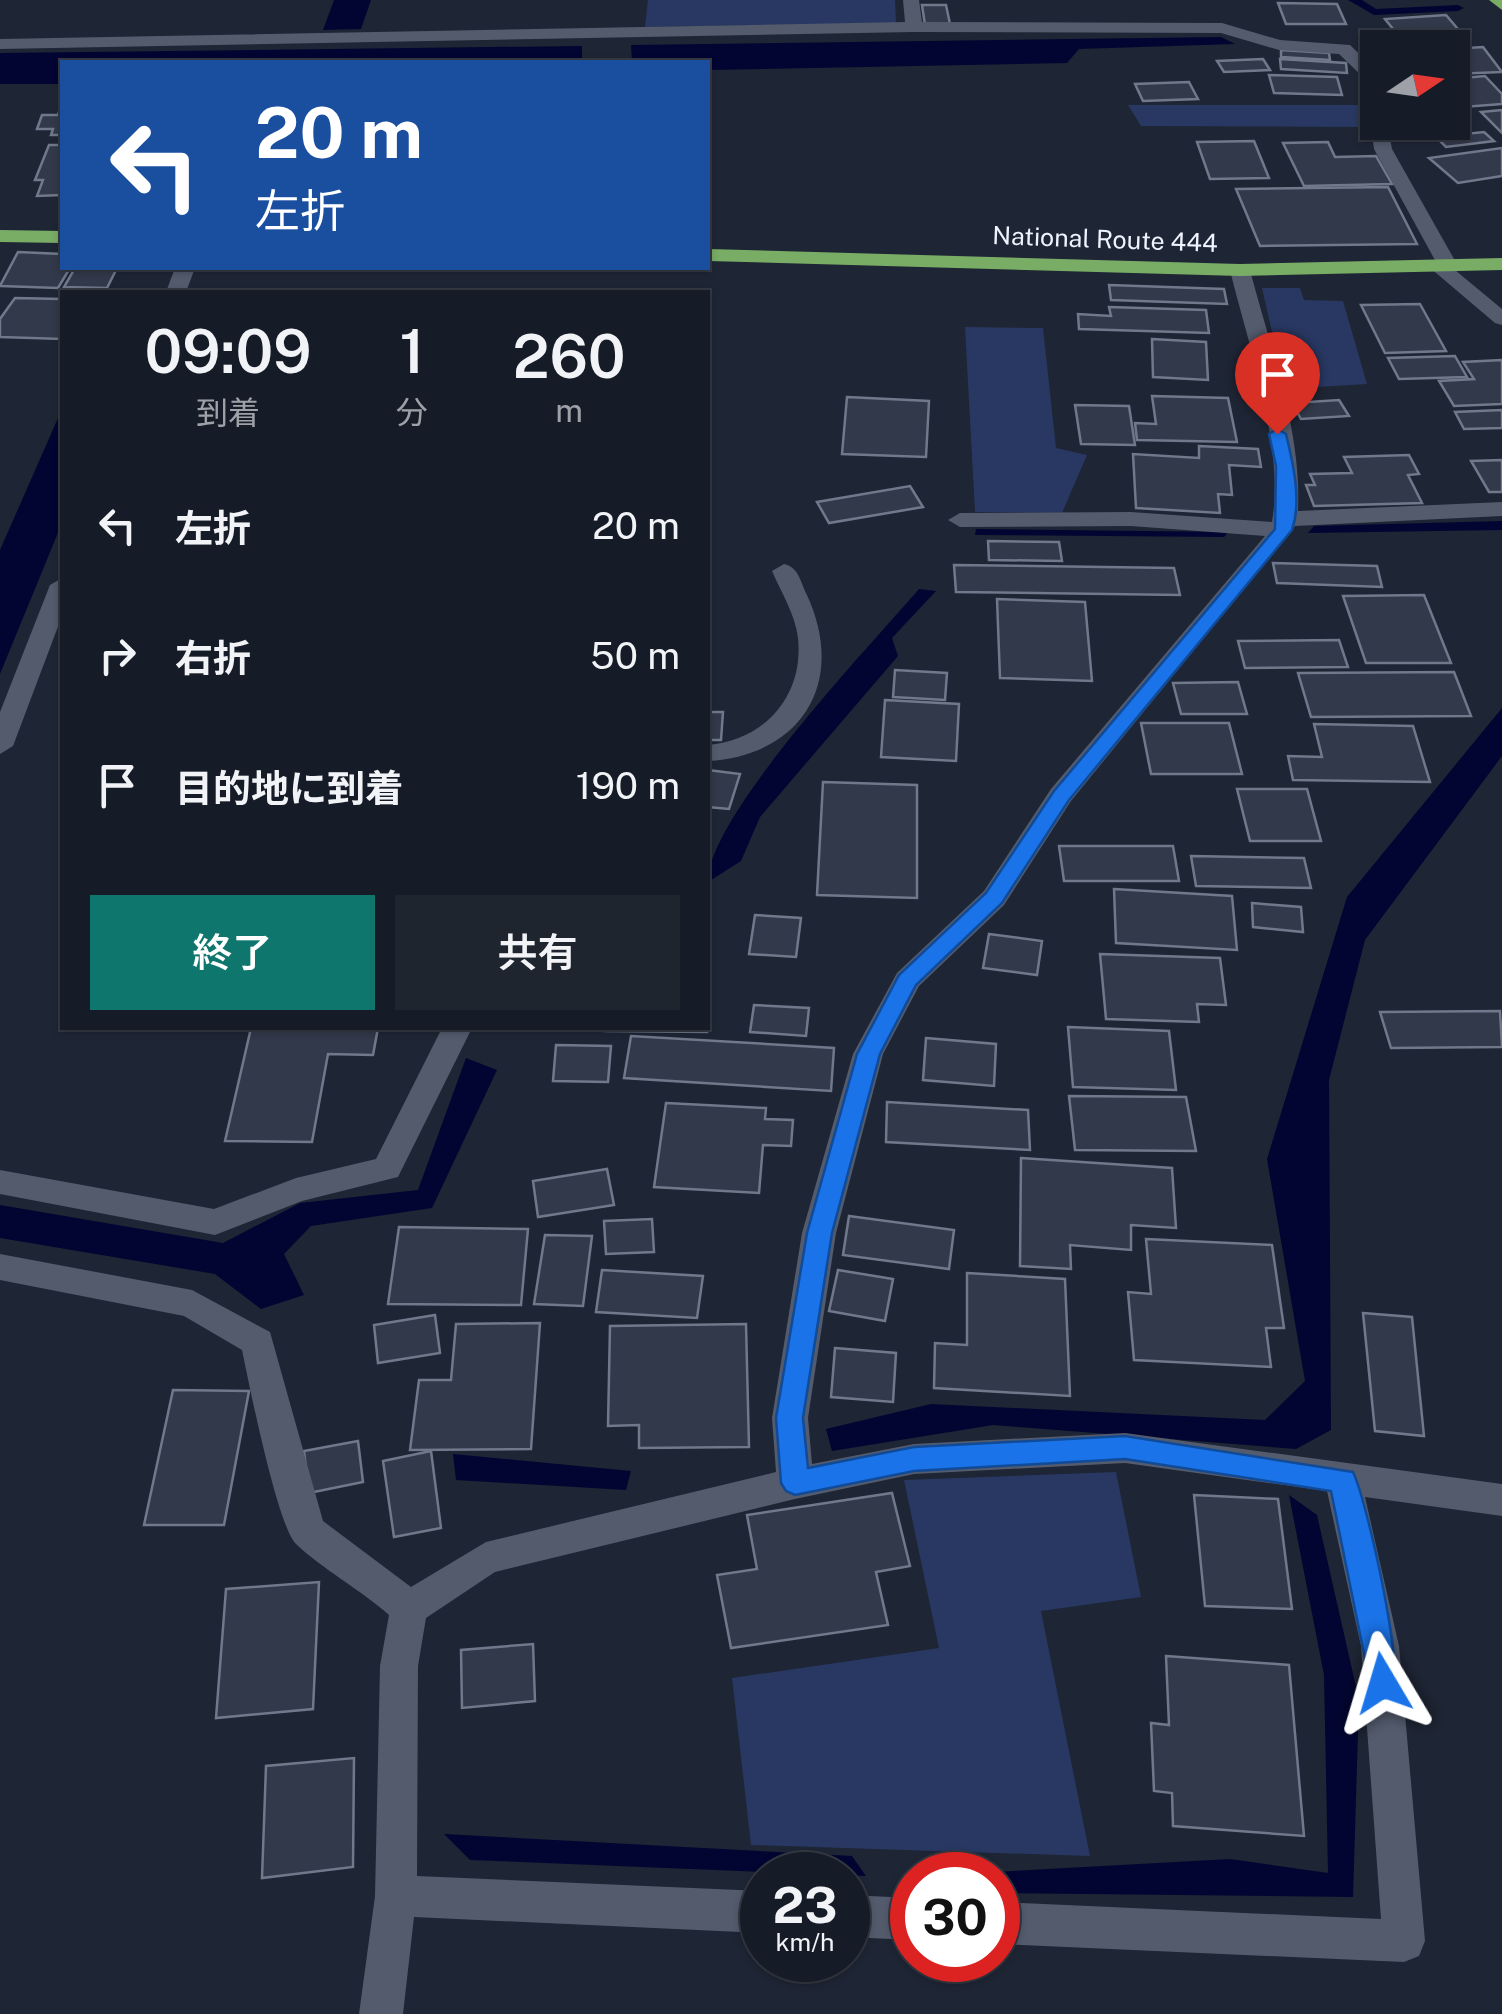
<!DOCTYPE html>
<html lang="ja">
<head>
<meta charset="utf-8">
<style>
	body { margin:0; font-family:"Public Sans","Noto Sans JP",sans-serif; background:#1f252f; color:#f1f3f6; height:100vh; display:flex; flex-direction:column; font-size:38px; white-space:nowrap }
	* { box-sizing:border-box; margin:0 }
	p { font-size:32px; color:#9ea1a7 }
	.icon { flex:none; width:55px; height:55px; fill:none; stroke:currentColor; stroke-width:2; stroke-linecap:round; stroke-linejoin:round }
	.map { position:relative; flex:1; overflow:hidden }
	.side { position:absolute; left:60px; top:290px; width:650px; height:740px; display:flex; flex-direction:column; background:#161c27; border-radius:0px; box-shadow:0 2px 8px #0004,0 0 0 2px #353a44 }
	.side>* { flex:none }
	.hud { position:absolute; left:60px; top:60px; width:650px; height:210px; border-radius:0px; box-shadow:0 2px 8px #0004,0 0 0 2px #353a44; background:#1a4fa0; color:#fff; overflow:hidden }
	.needle { width:65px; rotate:77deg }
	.controls { position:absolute; left:1360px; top:30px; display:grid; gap:20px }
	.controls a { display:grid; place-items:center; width:110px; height:110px; border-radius:0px; background:#161c27; box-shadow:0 2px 8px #0004,0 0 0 2px #353a44; font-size:50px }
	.speed { position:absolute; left:740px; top:1852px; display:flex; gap:20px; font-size:50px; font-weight:700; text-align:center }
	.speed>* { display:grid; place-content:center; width:130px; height:130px; border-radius:50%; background:#161c27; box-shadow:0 2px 8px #0004,0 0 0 2px #353a44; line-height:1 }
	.speed small { font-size:25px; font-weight:400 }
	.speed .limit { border:15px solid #d22; background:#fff; color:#111 }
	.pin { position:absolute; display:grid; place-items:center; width:85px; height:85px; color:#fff; margin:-102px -42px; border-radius:50% 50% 50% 0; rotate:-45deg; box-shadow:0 0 10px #0007 }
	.pin .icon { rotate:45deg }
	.me { position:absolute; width:110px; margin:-55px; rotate:353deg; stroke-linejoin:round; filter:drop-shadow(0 0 8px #0008) }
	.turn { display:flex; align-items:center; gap:35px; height:210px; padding:0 30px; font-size:45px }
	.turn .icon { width:130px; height:130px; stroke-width:2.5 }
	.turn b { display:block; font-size:70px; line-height:85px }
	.eta { display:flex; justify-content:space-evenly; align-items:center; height:170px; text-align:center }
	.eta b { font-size:60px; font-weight:600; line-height:70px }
	.primary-button { display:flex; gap:20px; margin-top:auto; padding:20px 30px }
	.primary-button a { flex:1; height:115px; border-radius:0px; background:#0f766e; color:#fff; font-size:40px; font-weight:600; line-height:115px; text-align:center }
	.primary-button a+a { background:#1f252f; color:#f1f3f6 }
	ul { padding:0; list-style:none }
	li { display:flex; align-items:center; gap:30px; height:130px; padding:0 30px }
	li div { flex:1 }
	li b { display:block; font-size:38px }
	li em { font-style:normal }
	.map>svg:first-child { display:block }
	.green { fill:#283862 }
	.water { fill:#020532 }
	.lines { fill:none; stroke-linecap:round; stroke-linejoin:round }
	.stream { fill:#020532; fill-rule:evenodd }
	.building { fill:#32394a; stroke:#70788b; stroke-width:2.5 }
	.street { fill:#535b6d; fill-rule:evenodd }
	.highway { fill:#79ac65; fill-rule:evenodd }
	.route { fill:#1a73e8; stroke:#114b97; stroke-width:2.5 }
	.labels { text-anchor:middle; stroke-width:10; stroke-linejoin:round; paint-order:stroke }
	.far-street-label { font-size:25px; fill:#eef3fd; stroke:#1e2534 }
</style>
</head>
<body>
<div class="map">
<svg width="1502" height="2014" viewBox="0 0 1502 2014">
	<rect width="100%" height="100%" fill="#1e2534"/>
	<g class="green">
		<polygon points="648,0 895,0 896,23 645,27"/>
		<polygon points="1128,105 1361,105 1361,127 1141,126"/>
		<polygon points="1262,288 1300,288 1304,300 1343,301 1367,384 1285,389"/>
		<polygon points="965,327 1043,328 1056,448 1087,455 1062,513 975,512"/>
		<polygon points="1116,1472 1141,1597 1041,1611 1090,1856 751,1845 732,1678 939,1648 904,1480"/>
	</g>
	<g class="water">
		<polygon points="334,0 371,0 361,29 323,30"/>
		<polygon points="1221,37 1235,44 1079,49 1067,63 708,70 708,62 632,62 631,45"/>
		<polygon points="582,46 582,62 62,62 62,84 0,84 0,53"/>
		<polygon points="62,409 62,523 0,674 0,550"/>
		<polygon points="1502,521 1502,530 1308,533 1314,526"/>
		<polygon points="976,529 1228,532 1224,537 975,535"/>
		<path d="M919,589l17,2 -44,47 6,18 -138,161 -19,44 -33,21c-1,-65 163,-237 211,-293z"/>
		<polygon points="1502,708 1502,756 1365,940 1329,1080 1331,1430 1296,1449 993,1425 832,1451 826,1429 931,1404 1265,1420 1305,1381 1267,1159 1347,897"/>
		<polygon points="466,1058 497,1070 432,1208 311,1226 284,1254 304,1295 261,1309 215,1274 0,1238 0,1205 223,1243 300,1203 418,1190"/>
		<polygon points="453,1454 631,1471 626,1490 456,1480"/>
		<polygon points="1289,1495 1317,1515 1359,1700 1353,1897 998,1893 998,1875 941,1875 1230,1859 1328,1873 1324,1675"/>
		<polygon points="444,1834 852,1856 866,1876 470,1860"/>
	</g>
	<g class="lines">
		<polygon class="stream" points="1348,0 1362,0 1376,9 1458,5 1464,8 1458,11 1374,15"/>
	</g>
	<g class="building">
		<polygon points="1278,3 1337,4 1346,24 1286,24"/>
		<polygon points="922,5 946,5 950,24 925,25"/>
		<polygon points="1446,15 1469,42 1406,45 1385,19"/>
		<polygon points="1483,47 1502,72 1452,74 1452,49"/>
		<polygon points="1281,50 1329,53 1330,60 1281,57"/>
		<polygon points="1263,59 1270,70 1224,72 1217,61"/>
		<polygon points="1280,59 1346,63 1347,73 1281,69"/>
		<polygon points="1269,75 1337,77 1342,95 1274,93"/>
		<polygon points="1485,76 1502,94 1502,104 1463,107 1452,96 1452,79"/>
		<polygon points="1189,82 1198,99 1143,101 1135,84"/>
		<polygon points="62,103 62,135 51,135 53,129 37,129 42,115 58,115"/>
		<polygon points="1502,110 1502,133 1481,112"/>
		<polygon points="1484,132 1494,141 1446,147 1436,137"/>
		<polygon points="1254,141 1269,178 1210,179 1197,142"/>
		<polygon points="1328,142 1335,157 1376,156 1392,184 1304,186 1283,143"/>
		<polygon points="49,145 62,145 62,195 37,196 43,180 35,180"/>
		<polygon points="1502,148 1502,176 1458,183 1429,158"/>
		<polygon points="1388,187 1417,244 1260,246 1236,189"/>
		<polygon points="18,252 62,254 62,268 70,268 58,288 0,286"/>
		<polygon points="75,268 117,268 107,288 64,287"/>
		<polygon points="1109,285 1224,289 1227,304 1111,300"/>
		<polygon points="15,298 62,299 62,339 0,337 0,319"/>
		<polygon points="1420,304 1446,351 1385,353 1361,305"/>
		<polygon points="1109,307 1206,310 1209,333 1079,329 1078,314 1111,316"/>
		<polygon points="1152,339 1206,342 1208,380 1153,377"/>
		<polygon points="1455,356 1467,377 1399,379 1388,358"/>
		<polygon points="1502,360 1502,404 1454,406 1439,381 1474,379 1463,362"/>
		<polygon points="1152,396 1228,398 1237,442 1137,440 1135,423 1156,424"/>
		<polygon points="847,397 929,401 926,457 842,454"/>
		<polygon points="1339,400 1349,416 1301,419 1292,403"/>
		<polygon points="1075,405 1129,406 1135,445 1081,444"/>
		<polygon points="1502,410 1502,428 1464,429 1455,412"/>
		<polygon points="1199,446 1258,449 1261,467 1229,465 1232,495 1218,494 1220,513 1136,508 1133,454 1199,458"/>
		<polygon points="1409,455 1419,474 1408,475 1422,503 1314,506 1306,485 1315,485 1310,474 1352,473 1344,457"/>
		<polygon points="1502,460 1502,492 1489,492 1471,461"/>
		<polygon points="910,486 923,507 829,523 817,502"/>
		<polygon points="988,541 1059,542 1062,561 989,560"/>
		<polygon points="1273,563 1377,566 1382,587 1277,583"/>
		<polygon points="954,565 1174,568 1180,595 956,592"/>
		<polygon points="1424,595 1451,663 1366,663 1343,596"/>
		<polygon points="997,599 1085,602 1092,681 1000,678"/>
		<polygon points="1339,640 1348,667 1245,668 1238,641"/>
		<polygon points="895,670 947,673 945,700 893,697"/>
		<polygon points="1454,672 1471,716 1311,717 1298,673"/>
		<polygon points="1238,682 1247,714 1181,714 1173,683"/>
		<polygon points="885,700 959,704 956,761 881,757"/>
		<polygon points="708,712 723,712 721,740 708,740"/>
		<polygon points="1141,723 1229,723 1242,774 1151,774"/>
		<polygon points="1314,724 1413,726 1430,782 1293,780 1288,756 1322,757"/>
		<polygon points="708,770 740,774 729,809 708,807"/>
		<polygon points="823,782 917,785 917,898 817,895"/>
		<polygon points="1237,789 1307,789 1321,841 1250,841"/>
		<polygon points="1059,846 1173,846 1179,881 1064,881"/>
		<polygon points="1191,856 1304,858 1311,888 1196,886"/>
		<polygon points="1114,889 1232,896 1237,950 1116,943"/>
		<polygon points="1252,903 1301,907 1303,932 1253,927"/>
		<polygon points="755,915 801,918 796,957 749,954"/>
		<polygon points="989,934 1042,941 1037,975 983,968"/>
		<polygon points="1100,954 1220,958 1226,1005 1197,1004 1199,1022 1106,1019"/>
		<polygon points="754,1005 809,1008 806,1036 750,1032"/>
		<polygon points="1500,1011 1502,1047 1391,1048 1380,1012"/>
		<polygon points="1068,1027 1169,1031 1176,1090 1073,1087"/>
		<polygon points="251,1028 378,1028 373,1055 328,1054 312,1142 225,1141"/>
		<polygon points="605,1028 707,1028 707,1032 605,1031"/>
		<polygon points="631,1036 834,1048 831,1091 624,1078"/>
		<polygon points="926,1038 996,1044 994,1086 923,1080"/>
		<polygon points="556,1045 611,1046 608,1082 553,1081"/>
		<polygon points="1069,1096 1186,1097 1196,1151 1075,1150"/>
		<polygon points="887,1102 1028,1110 1030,1150 886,1142"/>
		<polygon points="666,1103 766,1108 765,1119 793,1120 791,1146 763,1145 759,1193 654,1187"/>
		<polygon points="1021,1158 1172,1168 1176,1228 1131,1225 1131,1250 1070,1245 1071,1269 1020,1266"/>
		<polygon points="607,1169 614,1205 538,1217 533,1181"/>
		<polygon points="849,1216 954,1230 949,1269 843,1255"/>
		<polygon points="652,1219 654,1252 606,1254 604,1221"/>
		<polygon points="399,1227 528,1229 521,1305 388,1304"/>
		<polygon points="545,1235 592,1236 583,1306 534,1304"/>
		<polygon points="1146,1239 1272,1245 1284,1328 1266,1328 1271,1367 1134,1360 1128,1292 1151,1294"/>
		<polygon points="602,1270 703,1276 697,1318 596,1312"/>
		<polygon points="838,1270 893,1279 885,1321 829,1311"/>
		<polygon points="967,1273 1065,1279 1070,1396 934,1388 935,1343 967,1345"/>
		<polygon points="1363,1313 1412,1317 1424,1436 1375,1431"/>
		<polygon points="435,1315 440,1353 378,1363 374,1325"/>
		<polygon points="540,1323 531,1449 410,1450 419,1380 451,1380 456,1324"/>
		<polygon points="746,1324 749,1447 639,1448 639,1425 608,1426 610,1326"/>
		<polygon points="835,1348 896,1353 893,1402 831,1397"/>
		<polygon points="173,1390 249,1391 224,1525 144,1525"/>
		<polygon points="358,1441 363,1482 309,1493 304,1451"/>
		<polygon points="431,1451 441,1528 394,1537 383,1461"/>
		<polygon points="892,1493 910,1566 876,1572 888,1625 731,1648 717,1575 757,1569 747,1515"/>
		<polygon points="1194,1495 1278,1499 1292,1609 1205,1606"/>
		<polygon points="319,1582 313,1709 216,1718 226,1589"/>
		<polygon points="533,1644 535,1701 462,1708 461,1650"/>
		<polygon points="1166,1656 1289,1665 1304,1836 1173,1826 1172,1793 1154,1791 1151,1723 1169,1725"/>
		<polygon points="354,1758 353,1867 262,1878 266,1766"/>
	</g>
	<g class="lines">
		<g class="street">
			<polygon points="903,0 919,0 922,22 1222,23 1280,40 1350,45 1378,72 1378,122 1387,122 1392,149 1458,266 1455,270 1502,309 1502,325 1495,323 1429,267 1436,262 1374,149 1364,78 1339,54 1279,50 1221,33 914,32 0,49 0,39 905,22"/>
			<path d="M1240,264l10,6c20,77 52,161 48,241l204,-9v14l-207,10 -224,275 -67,104 -85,81 -36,68 -47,179 -28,185 4,46 102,-20 211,-11 377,51v32l-137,-19 34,149 26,295 -6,15 -15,6 -406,-18v-42l383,17 -20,-273 -34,-155 -202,-28 -211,11 -119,25 -300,73 -69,46 -8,48 -1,210 345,15v42l-348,-16 -11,97h-44l16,-118 5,-230 9,-51c-28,-25 -68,-47 -93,-71 -19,-19 -47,-161 -54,-194l-58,-34 -184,-36v-26l192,36 78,42 53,189 88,66 75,-45 290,-70 -4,-54 30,-185 51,-179 44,-81 87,-82 67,-102 214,-253 -134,-10 -171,1 -12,-7 12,-7 171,-1 141,10c13,-76 -24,-177 -42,-252z"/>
			<polygon points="175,268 195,268 186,292 166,292"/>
			<path d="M784,564c14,3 16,16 22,29 41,86 -1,162 -98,168v-16c56,-5 96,-48 90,-107 -3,-24 -17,-46 -26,-67z"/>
			<polygon points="62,578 62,616 13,746 0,754 0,712 50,585"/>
			<polygon points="442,1028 472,1028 398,1177 302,1201 215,1235 0,1194 0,1170 214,1209 296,1178 376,1159"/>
			<polygon points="848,1895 912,1898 912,1940 848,1937"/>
		</g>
		<g class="highway">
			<polygon points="1489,0 1502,0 1502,10"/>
			<polygon points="0,230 62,231 62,243 0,242"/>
			<polygon points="708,249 1240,264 1502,258 1502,270 1240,276 708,261"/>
		</g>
	</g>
	<path class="route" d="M1277,429l9,5c7,29 16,67 6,96l-223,270 -67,103 -86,82 -36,69 -48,179 -29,185 5,50 106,-21 211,-11 228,36c14,29 51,196 40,221l-10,4 -11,-4 -41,-202 -206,-32 -211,12 -119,24 -9,-4 -5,-8 -5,-65 31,-185 50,-179 42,-79 87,-82 68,-102 221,-262 1,-63 -7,-32z"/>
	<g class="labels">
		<g class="far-street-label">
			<text transform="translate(1105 239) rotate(2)" y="9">National Route 444</text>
		</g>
	</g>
</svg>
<div class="controls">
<a><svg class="needle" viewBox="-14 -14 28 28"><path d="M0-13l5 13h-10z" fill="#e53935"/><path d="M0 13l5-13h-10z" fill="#9ea1a7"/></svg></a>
</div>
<div class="speed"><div>23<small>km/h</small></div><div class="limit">30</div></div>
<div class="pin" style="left:1277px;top:434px;background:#d93025"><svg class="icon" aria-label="arrive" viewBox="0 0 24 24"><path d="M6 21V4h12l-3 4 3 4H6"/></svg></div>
<svg class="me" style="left:1383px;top:1683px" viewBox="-20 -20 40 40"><path d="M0-17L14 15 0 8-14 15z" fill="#1a73e8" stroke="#fff" stroke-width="4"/></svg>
<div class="hud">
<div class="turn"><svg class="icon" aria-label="left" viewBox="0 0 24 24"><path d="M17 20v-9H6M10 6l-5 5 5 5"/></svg><div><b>20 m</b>左折</div></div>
</div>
<section class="side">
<div class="eta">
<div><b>09:09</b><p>到着</p></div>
<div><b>1</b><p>分</p></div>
<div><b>260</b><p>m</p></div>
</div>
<ul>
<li><svg class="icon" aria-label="left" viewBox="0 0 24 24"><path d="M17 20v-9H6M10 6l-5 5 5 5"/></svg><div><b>左折</b></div><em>20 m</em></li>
<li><svg class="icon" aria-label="right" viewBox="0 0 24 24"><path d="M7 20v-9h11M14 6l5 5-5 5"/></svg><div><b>右折</b></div><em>50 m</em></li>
<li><svg class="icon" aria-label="arrive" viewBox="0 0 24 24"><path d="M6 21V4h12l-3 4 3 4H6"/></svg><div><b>目的地に到着</b></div><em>190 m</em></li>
</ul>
<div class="primary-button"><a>終了</a><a>共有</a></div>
</section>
</div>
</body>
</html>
